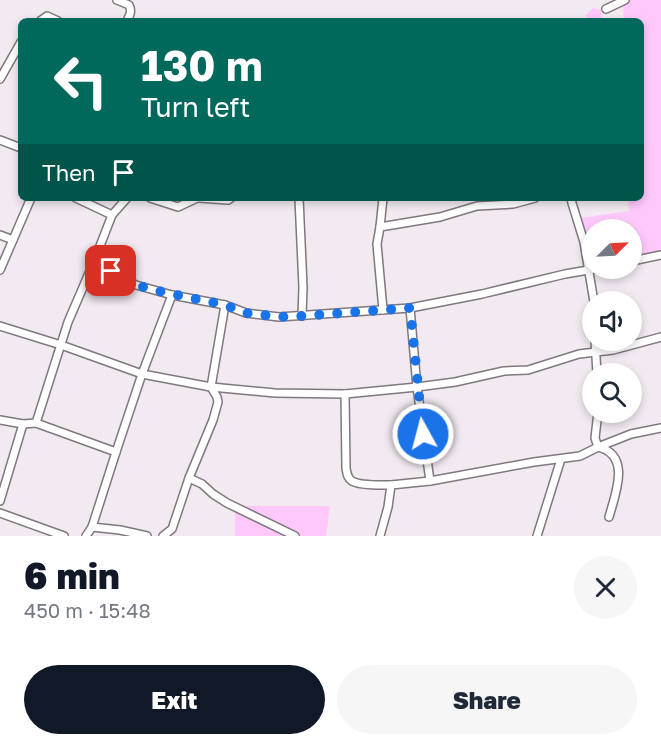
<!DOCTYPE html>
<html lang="en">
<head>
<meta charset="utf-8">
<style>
	body { margin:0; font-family:"Golos Text",sans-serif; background:#f6f6f7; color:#1f2937; height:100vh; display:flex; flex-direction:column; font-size:22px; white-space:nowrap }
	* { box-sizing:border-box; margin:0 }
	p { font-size:20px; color:#747a83 }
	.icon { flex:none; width:33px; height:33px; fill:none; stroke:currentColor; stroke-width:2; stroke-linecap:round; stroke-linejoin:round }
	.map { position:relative; height:536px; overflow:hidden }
	.drawer { display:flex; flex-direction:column; background:#fff; flex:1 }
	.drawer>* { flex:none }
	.guide { position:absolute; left:18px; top:18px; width:626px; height:183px; border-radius:9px; box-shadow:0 3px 9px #0003; background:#00695c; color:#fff; overflow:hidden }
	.needle { width:39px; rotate:66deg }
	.controls { position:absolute; left:582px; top:219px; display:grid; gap:12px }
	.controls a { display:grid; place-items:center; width:60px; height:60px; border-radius:50%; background:#fff; box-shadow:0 3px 9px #0003; font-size:30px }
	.pin { position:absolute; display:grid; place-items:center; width:51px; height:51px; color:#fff; margin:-26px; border-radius:12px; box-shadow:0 3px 9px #0006 }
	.me { position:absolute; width:66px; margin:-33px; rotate:353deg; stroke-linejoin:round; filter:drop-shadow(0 0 4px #0008) }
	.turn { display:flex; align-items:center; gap:21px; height:126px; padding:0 24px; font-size:27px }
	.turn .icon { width:78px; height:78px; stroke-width:2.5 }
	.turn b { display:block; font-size:42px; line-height:51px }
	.then { display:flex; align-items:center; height:57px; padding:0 24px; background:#0003; gap:12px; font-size:22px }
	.round { display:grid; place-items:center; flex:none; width:63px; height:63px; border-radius:32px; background:#f6f6f7 }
	.head { display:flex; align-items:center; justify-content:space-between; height:102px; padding:0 24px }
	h1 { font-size:36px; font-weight:800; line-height:45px; color:#111827 }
	.button { display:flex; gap:12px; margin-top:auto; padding:12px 24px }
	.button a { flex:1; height:69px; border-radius:36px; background:#111827; color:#fff; font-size:24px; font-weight:800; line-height:69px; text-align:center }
	.button a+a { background:#f6f6f7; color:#1f2937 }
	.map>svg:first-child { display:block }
	.green { fill:#fec8fb }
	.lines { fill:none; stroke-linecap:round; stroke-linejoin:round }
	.minor-casing { stroke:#7f787e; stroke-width:10 }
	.minor { stroke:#fff; stroke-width:7 }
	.route { stroke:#1a73e8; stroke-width:10; stroke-dasharray:0 18 }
</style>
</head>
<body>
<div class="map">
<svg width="661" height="536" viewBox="0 0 661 536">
	<rect width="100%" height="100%" fill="#f2e9f1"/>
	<g class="green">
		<polygon points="631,0 661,0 661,250 632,257 632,230 592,230 592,256 580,218 629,211 628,198 640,198 640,21 624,21 623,4"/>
		<polygon points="593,8 601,10 602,21 586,21 586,15"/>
		<polygon points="235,506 330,506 326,536 235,536"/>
	</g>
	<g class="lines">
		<defs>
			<g id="minor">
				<path d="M117,0l12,5c3,6 1,10 -2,16"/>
				<polyline points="606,9 625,0"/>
				<polyline points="40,21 47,16 58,21"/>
				<polyline points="0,79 21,42"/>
				<polyline points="0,140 21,148"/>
				<polyline points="76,198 112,215 93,264 68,322 36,423 116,452 142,374 172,295 225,305 211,387 217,397 218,402 213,420 189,478 172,529 163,536"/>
				<polyline points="150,198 178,207 197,198"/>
				<polyline points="199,198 228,200 231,198"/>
				<polyline points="299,198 303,287 302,316"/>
				<polyline points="383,198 380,227 377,244 383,310"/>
				<polyline points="571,198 572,203 584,242 594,302"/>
				<polyline points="112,215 127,198"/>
				<polyline points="380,227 440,217 477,206 513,204 535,198"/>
				<polyline points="0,235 13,240"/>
				<polyline points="632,261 661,255"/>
				<polyline points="93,264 111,271 136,285 172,295"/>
				<polyline points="0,270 31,198"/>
				<polyline points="225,305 246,313 279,317 410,308 417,387 430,481"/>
				<polyline points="410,308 482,294 565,274 600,268"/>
				<path d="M0,326l61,19 81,29 69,13 64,6 70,1 1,74c1,5 1,10 6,13 8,5 29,4 39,4"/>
				<polyline points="595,340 597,374"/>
				<polyline points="345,394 417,387 455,382 504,371 528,370 579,354 613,350 661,337"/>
				<path d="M598,412l-3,26 3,9c34,8 17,48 11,70"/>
				<polyline points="0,420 23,424 36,423"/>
				<polyline points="116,452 92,527 120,530 147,536"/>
				<polyline points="189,478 202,484 213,494 227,503 295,536"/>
				<polyline points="0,501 23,424"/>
				<polyline points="0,513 64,536"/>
				<polyline points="86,536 92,527"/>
				<polyline points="380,536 388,507 391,485 430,481 534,462 580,456 598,447 631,434 661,428"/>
				<polyline points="537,536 561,459"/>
			</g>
		</defs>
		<use href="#minor" class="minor-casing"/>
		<use href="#minor" class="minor"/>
	</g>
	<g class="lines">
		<polyline class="route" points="111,271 136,285 153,290 225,305 246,313 279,317 302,316 410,308 423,434"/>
	</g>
</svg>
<div class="controls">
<a><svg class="needle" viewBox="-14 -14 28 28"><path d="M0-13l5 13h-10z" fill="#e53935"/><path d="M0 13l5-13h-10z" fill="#747a83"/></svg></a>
<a><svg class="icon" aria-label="sound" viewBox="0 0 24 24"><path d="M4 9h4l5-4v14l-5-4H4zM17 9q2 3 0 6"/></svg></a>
<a><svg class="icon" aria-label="search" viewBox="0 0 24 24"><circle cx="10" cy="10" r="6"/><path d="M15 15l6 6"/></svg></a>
</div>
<div class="pin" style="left:111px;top:271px;background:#d93025"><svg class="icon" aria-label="arrive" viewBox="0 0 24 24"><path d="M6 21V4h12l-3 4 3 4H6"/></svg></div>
<svg class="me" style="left:423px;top:434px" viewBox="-20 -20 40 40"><circle r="17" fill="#1a73e8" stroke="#fff" stroke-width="3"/><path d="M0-11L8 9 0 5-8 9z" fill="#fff"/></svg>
<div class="guide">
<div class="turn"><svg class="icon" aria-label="left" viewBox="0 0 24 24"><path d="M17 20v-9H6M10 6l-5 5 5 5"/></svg><div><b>130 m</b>Turn left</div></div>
<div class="then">Then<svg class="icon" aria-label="arrive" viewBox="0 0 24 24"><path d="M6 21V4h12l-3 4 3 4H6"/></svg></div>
</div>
</div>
<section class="drawer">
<div class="head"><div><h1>6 min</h1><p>450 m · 15:48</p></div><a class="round"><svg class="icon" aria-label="close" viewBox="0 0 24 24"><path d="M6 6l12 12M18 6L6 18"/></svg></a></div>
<div class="button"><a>Exit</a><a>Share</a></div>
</section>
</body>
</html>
